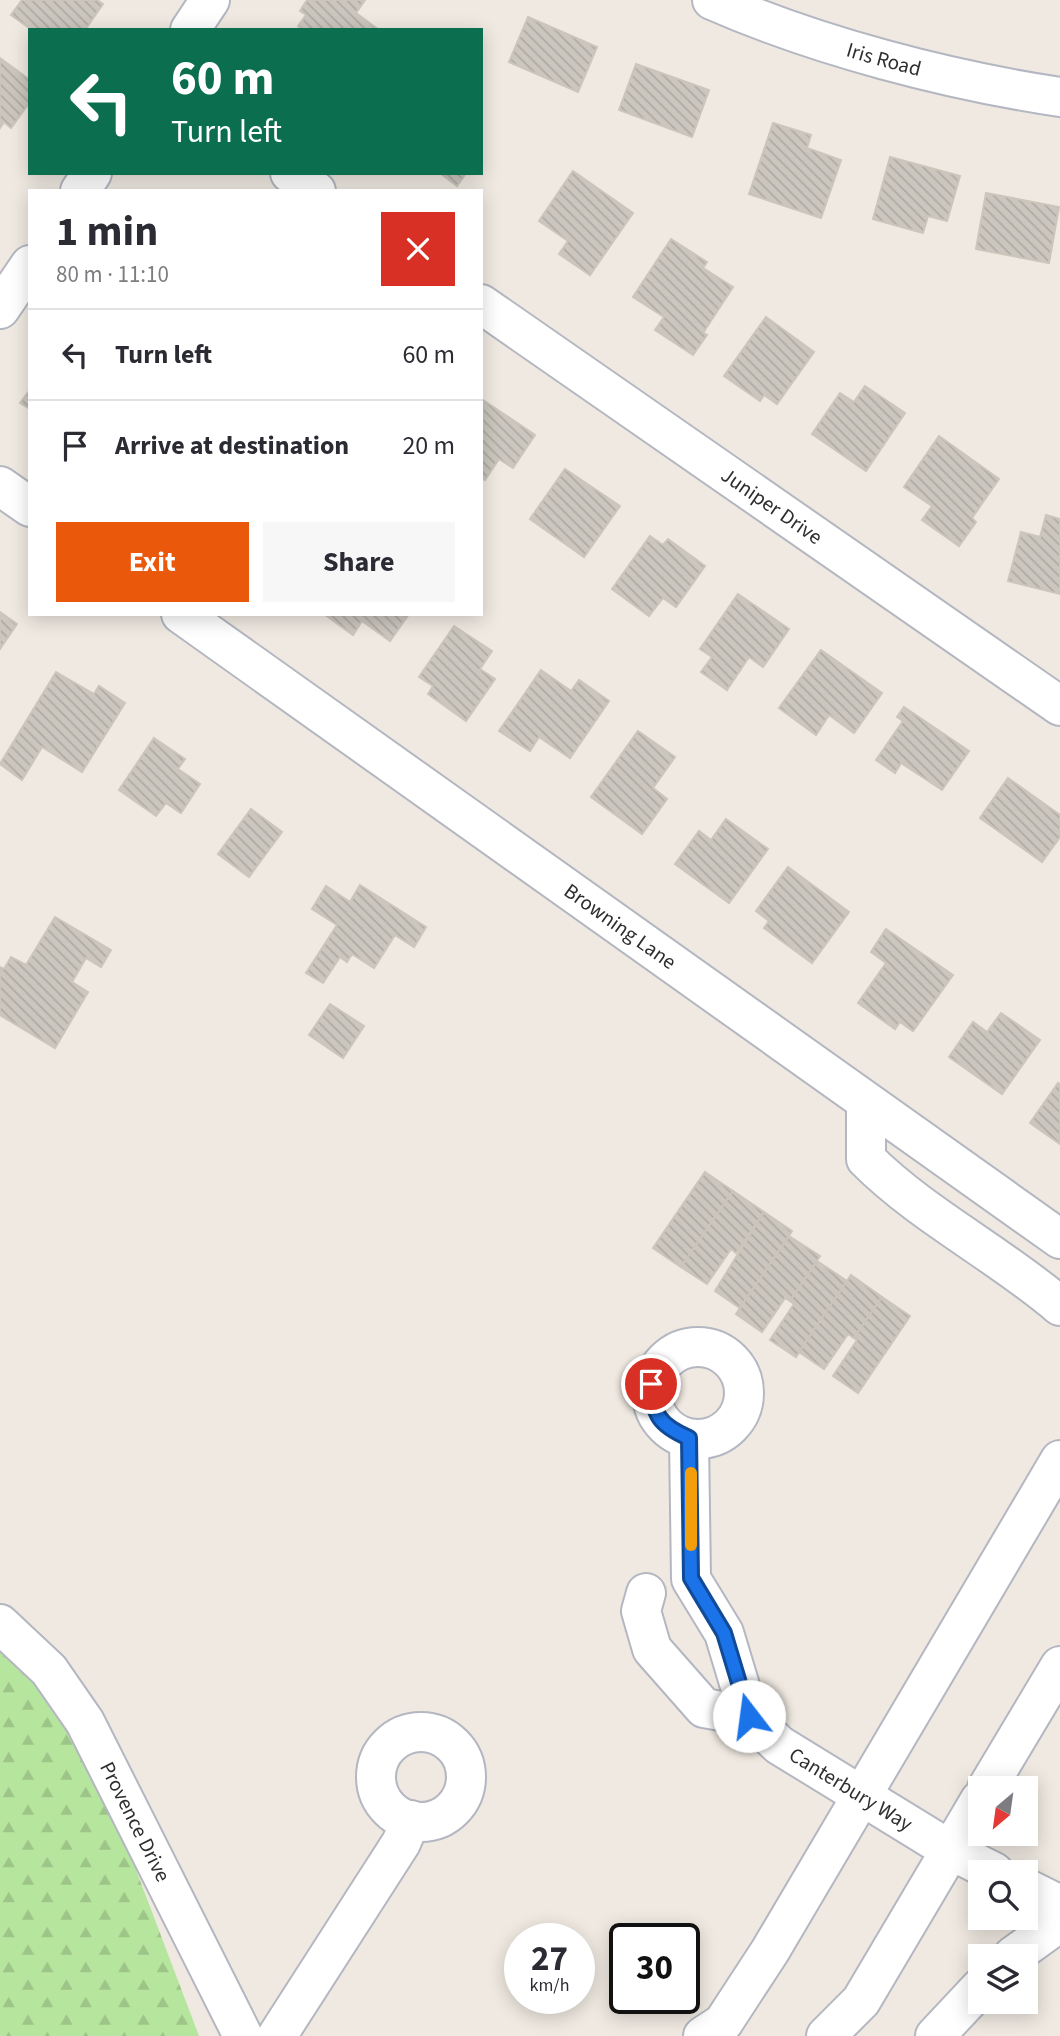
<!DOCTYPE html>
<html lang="en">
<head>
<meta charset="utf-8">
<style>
	body { margin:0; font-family:"Source Sans 3",sans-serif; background:#f7f7f7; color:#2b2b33; height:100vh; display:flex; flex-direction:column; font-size:26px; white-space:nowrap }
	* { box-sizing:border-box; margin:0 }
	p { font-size:23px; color:#7c7c81 }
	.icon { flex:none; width:38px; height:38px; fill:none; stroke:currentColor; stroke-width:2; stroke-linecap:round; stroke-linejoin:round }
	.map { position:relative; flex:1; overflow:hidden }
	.panel { position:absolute; left:28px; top:189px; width:455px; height:427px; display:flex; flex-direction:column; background:#fff; border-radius:0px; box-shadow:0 4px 18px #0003 }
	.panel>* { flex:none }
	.banner { position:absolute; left:28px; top:28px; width:455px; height:147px; border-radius:0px; box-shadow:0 4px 18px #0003; background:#0b6e4f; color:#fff; overflow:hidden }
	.needle { width:46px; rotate:209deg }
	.controls { position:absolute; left:968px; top:1776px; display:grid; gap:14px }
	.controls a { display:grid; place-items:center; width:70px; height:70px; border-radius:0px; background:#fff; box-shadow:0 4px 18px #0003; font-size:35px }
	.speed { position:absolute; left:504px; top:1923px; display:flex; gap:14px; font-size:35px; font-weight:700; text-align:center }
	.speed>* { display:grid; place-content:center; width:91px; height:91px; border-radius:50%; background:#fff; box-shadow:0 4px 18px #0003; line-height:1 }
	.speed small { font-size:18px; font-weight:400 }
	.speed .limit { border:4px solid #111; border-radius:10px; background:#fff; color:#111 }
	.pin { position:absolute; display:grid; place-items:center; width:60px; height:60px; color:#fff; margin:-30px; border:4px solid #fff; border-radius:50%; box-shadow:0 2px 7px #0007 }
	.me { position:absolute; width:77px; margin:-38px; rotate:345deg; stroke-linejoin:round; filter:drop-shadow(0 0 5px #0008) }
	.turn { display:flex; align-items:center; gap:24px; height:147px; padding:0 28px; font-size:32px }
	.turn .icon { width:91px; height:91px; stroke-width:2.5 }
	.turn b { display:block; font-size:49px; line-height:60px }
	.round { display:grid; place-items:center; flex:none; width:74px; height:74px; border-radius:0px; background:#f7f7f7 }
	.summary { display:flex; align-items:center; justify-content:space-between; height:119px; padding:0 28px }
	h1 { font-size:42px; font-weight:700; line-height:52px }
	.primary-button { display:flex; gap:14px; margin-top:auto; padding:14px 28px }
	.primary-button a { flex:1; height:80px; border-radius:0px; background:#ea580c; color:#fff; font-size:28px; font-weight:700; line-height:80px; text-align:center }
	.primary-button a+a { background:#f7f7f7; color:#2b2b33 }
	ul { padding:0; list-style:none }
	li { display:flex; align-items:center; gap:21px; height:91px; padding:0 28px; border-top:2px solid #e1e1e2 }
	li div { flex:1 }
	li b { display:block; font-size:26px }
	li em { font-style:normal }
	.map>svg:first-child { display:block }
	.forest { fill:url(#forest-firs) }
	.building { fill:url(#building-back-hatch); stroke:#cbc5ba; stroke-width:2 }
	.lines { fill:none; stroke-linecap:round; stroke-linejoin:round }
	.minor-casing { stroke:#b4b7c1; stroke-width:42 }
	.minor { stroke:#fff; stroke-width:38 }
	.route-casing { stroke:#114b97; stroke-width:18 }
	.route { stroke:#1a73e8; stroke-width:12 }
	.slow { stroke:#f59e0b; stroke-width:12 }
	.labels { text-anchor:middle; stroke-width:7; stroke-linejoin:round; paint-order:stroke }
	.street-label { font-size:21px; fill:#2e2e2e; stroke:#fff }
</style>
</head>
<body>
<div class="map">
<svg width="1060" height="2036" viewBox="0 0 1060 2036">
	<defs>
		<pattern id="forest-firs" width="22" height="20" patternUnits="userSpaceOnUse" patternTransform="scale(1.75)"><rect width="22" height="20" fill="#b6e59e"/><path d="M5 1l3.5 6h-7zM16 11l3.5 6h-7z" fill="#9dc588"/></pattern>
		<pattern id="building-back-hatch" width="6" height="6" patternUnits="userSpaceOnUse" patternTransform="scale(1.75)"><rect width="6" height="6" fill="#cbc7bf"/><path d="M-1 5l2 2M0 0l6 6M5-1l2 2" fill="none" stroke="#afaba4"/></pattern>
	</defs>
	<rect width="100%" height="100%" fill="#efe9e1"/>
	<polygon class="forest" points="0,1633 64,1680 199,2036 0,2036"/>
	<g class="building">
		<polygon points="22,0 97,0 103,4 85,30 32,30 11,15"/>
		<polygon points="307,0 365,0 356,13 379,30 303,30 298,26 306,15 300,11"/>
		<polygon points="528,17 597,47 578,92 509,62"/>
		<polygon points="0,58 30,80 30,102 11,128 4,122 0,128"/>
		<polygon points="636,64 709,90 692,137 619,110"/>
		<polygon points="773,123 811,135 807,148 841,160 821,218 749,194"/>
		<polygon points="890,157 960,176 947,221 928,216 923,233 873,219"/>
		<polygon points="573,171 633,213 590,275 559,254 568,241 539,221"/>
		<polygon points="440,173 466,173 457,186"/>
		<polygon points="986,193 1059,207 1049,263 976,249"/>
		<polygon points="671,239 707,262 703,268 733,287 703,333 707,335 693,355 655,330 664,317 633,297"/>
		<polygon points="766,317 814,352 777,404 764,395 760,401 724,376"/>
		<polygon points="865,386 905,413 866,471 812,434 840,393 854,402"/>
		<polygon points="30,390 30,409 20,403"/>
		<polygon points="483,400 535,435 513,468 499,459 485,480 481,477"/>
		<polygon points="939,436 999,479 972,518 976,522 959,546 922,520 932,506 904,487"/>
		<polygon points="565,469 620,506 584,557 530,519"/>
		<polygon points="1046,515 1060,519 1060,594 1008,581 1021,532 1040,537"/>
		<polygon points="650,536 663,545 668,539 705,566 676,607 663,598 649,616 612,589"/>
		<polygon points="738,594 789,629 763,667 749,657 727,690 701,672 712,657 700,649"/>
		<polygon points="0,612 17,624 0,649"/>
		<polygon points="324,614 409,614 390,641 362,621 353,635"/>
		<polygon points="454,626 492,651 480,669 495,679 466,721 428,694 433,686 419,677"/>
		<polygon points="821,650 882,693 854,733 829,715 816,735 779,708"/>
		<polygon points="541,670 571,691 579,680 609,701 570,758 539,737 530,751 499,731"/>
		<polygon points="56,672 94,694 99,686 125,703 82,772 42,747 22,780 0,764"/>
		<polygon points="904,707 969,751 942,790 901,763 895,773 876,760 903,721 897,717"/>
		<polygon points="638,731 675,757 653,788 667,799 642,834 591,797"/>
		<polygon points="154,738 185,759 178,769 200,784 181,813 166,803 156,816 119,790"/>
		<polygon points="1008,778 1060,815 1060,837 1042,862 980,818"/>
		<polygon points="251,809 282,832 249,877 218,854"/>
		<polygon points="726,819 768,849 729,903 675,864 699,831 711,840"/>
		<polygon points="788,867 849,912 812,963 764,928 769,921 756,911"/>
		<polygon points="360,885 426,927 414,947 395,935 374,968 352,954 347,962 340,957 323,983 306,973 337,925 312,909 326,886 350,902"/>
		<polygon points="55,917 111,950 101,967 86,958 72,982 88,992 55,1048 0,1015 0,967 4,969 11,957 26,965"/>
		<polygon points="886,929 953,975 913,1031 900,1022 895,1029 858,1003 886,963 871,952"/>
		<polygon points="330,1004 364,1026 343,1058 309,1035"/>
		<polygon points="1001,1013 1040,1040 1002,1094 949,1057 973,1022 987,1032"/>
		<polygon points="1058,1083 1060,1084 1060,1144 1030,1123"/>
		<polygon points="705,1172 733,1191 681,1267 653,1248"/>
		<polygon points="733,1191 764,1212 736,1253 731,1249 707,1284 681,1267"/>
		<polygon points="764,1212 792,1231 740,1308 715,1291"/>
		<polygon points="789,1236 820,1256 790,1301 785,1298 762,1332 736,1314"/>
		<polygon points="817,1261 847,1281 796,1357 770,1340 794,1304 790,1301"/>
		<polygon points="851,1275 882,1297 854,1338 848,1334 824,1369 799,1352"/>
		<polygon points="882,1297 910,1316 858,1393 833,1376 857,1340 854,1338"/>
	</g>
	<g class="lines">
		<defs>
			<g id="minor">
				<path id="s1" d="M712,0c105,46 235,80 348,97"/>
				<polyline points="190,30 210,0"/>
				<polyline points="290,173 316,191"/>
				<polyline points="80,191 92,173"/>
				<path id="s2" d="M481,304l579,402"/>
				<polyline points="0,309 30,265"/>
				<polyline points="0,486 30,507"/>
				<path id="s3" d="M181,614l879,625"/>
				<path d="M866,1103v56c57,57 132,94 194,147"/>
				<circle cx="698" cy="1393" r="46"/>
				<path id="s4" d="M689,1439l2,140 33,54 25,83 30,29 171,105 44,22"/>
				<polyline points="646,1593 641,1611 652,1649 704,1708 749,1716"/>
				<path id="s5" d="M0,1624l49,46 36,52 158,314"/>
				<circle cx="421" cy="1777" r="45"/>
				<polyline points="987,1788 1060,1666"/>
				<polyline points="1026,1888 1060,1905"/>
				<polyline points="1013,1956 1060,1922"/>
				<polyline points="277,2036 401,1843 411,1820"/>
				<polyline points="703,2036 723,2023 770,1951 1060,1460"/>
				<polyline points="826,2036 861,2001 980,1800"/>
				<polyline points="935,2036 980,1988"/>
			</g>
		</defs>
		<use href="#minor" class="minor-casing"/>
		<use href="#minor" class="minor"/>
	</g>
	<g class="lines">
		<defs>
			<path id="route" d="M651,1384c3,32 8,41 38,54l2,140 33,55 25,83"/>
		</defs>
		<use href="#route" class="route-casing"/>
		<use href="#route" class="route"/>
		<polyline class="slow" points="691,1473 691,1545"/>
	</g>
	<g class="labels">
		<g class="street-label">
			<text dy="7" stroke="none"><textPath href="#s1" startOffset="182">Iris Road</textPath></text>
			<text dy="7" stroke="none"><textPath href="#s2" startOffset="354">Juniper Drive</textPath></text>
			<text dy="7" stroke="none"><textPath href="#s3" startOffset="539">Browning Lane</textPath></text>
			<text dy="7" stroke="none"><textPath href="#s4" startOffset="416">Canterbury Way</textPath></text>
			<text dy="7" stroke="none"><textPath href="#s5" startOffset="242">Provence Drive</textPath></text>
		</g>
	</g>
</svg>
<div class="controls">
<a><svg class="needle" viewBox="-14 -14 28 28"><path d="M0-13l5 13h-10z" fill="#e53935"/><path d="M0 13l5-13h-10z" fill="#7c7c81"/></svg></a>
<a><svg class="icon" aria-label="search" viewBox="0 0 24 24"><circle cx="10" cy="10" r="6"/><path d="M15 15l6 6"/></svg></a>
<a><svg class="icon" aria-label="layers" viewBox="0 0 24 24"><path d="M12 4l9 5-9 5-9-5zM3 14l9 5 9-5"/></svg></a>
</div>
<div class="speed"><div>27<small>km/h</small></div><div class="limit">30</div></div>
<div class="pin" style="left:651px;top:1384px;background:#d93025"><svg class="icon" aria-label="arrive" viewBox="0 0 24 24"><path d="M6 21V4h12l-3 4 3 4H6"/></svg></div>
<svg class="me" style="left:749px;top:1716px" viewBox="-20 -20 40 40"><circle r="19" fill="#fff"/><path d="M0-13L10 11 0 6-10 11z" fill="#1a73e8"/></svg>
<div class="banner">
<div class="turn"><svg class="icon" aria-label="left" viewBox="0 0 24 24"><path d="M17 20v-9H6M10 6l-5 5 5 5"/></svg><div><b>60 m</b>Turn left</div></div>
</div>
<section class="panel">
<div class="summary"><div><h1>1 min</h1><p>80 m · 11:10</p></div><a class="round" style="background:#d93025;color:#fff"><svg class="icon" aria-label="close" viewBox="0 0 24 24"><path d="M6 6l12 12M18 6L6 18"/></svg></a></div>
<ul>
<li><svg class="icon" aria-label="left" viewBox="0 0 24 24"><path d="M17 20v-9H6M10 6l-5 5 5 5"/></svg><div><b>Turn left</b></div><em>60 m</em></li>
<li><svg class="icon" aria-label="arrive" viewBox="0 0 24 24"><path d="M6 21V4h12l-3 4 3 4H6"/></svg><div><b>Arrive at destination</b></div><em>20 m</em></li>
</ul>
<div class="primary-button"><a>Exit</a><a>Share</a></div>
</section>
</div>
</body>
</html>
